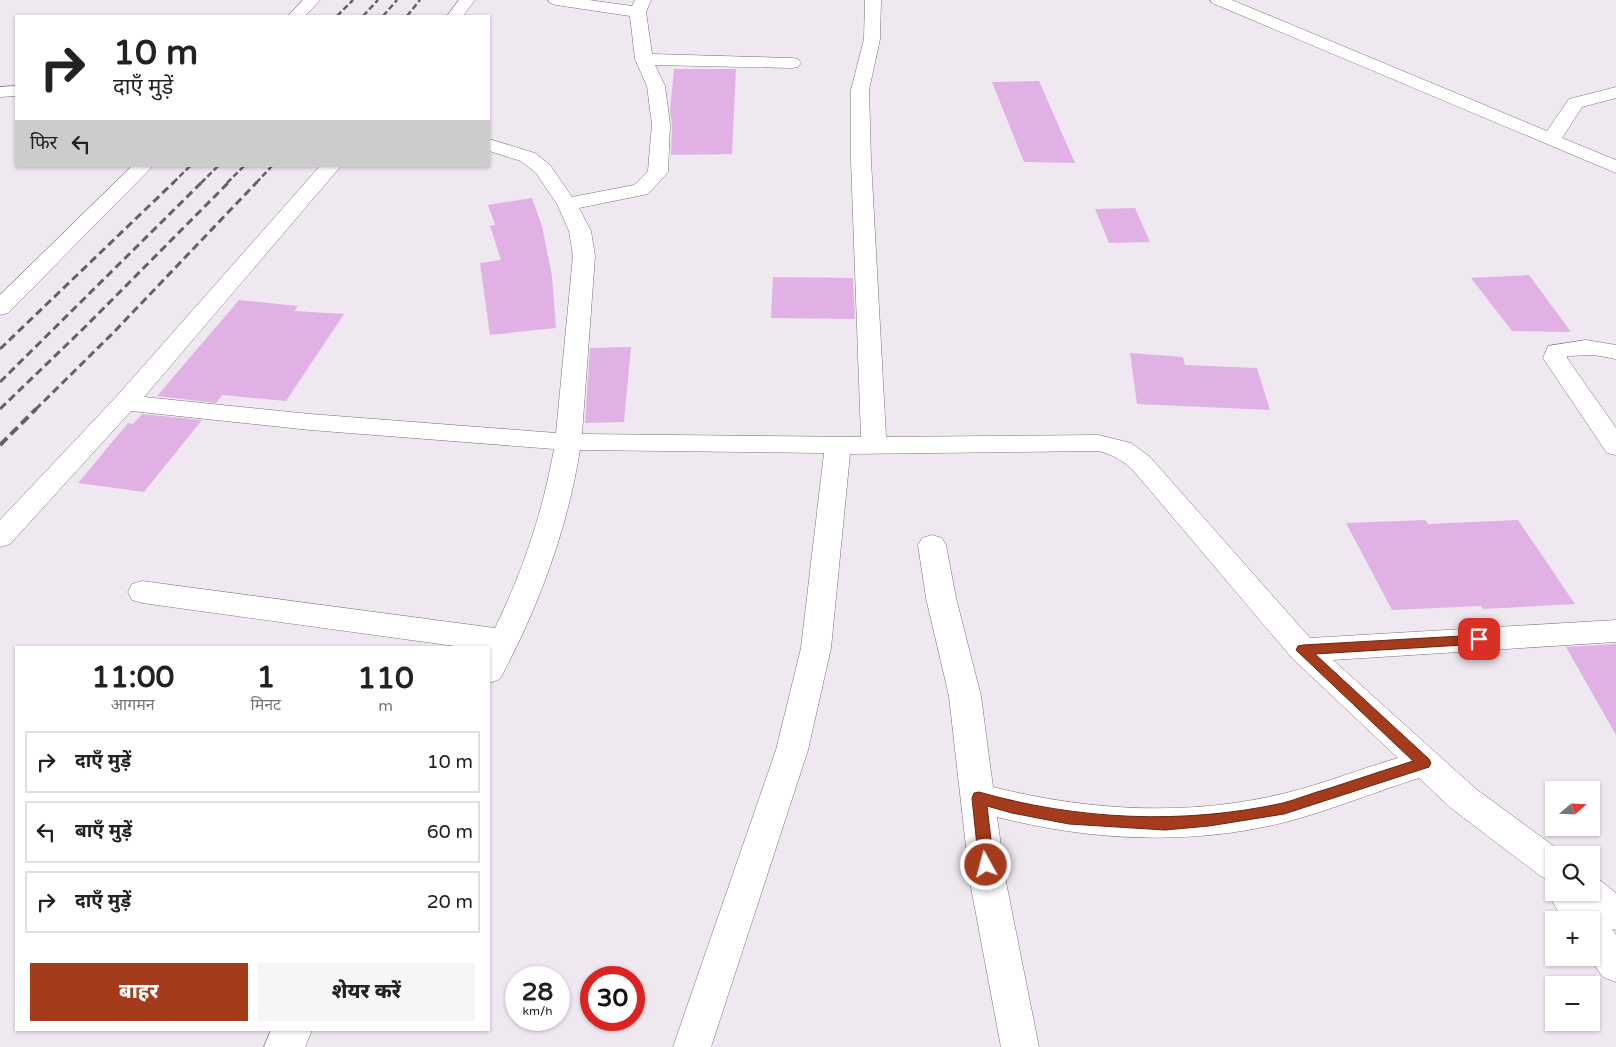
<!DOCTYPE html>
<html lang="hi">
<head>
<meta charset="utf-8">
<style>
	body { margin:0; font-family:"Varela Round","Noto Sans Devanagari",sans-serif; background:#f6f6f6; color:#222; height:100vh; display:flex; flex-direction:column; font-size:19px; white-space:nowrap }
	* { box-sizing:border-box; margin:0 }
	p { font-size:16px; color:#767676 }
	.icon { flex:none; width:28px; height:28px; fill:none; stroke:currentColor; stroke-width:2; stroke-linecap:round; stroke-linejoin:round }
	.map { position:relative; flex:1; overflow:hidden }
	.details { position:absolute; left:15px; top:646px; width:475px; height:385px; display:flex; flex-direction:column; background:#fff; border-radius:0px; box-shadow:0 1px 4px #0004 }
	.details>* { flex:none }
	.banner { position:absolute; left:15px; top:15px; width:475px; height:152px; border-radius:0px; box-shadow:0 1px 4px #0004; background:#fff; color:#222; overflow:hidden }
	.needle { width:32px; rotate:71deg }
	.buttons { position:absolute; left:1545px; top:781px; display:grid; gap:10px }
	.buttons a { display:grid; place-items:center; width:55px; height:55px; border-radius:0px; background:#fff; box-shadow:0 1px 4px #0004; font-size:25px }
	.speed { position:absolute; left:505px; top:966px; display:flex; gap:10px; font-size:25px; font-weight:700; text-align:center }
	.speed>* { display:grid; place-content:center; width:65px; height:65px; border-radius:50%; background:#fff; box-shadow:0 1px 4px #0004; line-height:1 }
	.speed small { font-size:12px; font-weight:400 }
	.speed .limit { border:8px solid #d22; background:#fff; color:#111 }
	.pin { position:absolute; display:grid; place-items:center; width:42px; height:42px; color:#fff; margin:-21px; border-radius:10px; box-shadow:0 2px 8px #0006 }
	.me { position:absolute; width:55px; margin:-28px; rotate:353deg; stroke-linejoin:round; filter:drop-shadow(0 0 4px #0008) }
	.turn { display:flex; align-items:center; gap:18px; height:105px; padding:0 15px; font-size:22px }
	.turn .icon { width:65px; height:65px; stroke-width:2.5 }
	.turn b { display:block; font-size:35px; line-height:42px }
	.then { display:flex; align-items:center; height:48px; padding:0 15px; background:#0003; gap:10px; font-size:19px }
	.eta { display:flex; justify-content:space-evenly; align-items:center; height:85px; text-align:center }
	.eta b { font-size:30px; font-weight:800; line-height:35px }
	.action { display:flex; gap:10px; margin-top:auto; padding:10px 15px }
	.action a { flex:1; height:58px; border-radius:0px; background:#a33b1c; color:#fff; font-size:20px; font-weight:800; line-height:58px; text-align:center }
	.action a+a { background:#f6f6f6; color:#222 }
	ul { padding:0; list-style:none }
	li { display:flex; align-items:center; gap:15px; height:62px; margin:0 10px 8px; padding:0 5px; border:2px solid #e0e0e0; border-radius:0px }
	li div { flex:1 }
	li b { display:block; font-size:19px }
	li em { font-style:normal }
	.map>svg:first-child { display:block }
	.building { fill:#e1b1e6 }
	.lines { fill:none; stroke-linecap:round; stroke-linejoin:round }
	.minor-casing { stroke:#787179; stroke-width:1 }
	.minor { fill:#fff; fill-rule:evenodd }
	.rail-far2 { stroke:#656065; stroke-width:2.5; stroke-dasharray:6 3; stroke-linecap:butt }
	.rail-far1 { stroke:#656065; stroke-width:3; stroke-dasharray:8 4.5; stroke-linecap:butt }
	.rail { stroke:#656065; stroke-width:4; stroke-dasharray:10 5; stroke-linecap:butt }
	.route { fill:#a33b1c; stroke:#6a2612 }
</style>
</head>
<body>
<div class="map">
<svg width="1616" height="1047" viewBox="0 0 1616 1047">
	<rect width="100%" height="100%" fill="#f0e8f1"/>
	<g class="building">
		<polygon points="674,69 736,69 732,154 671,155 672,124 670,111"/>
		<polygon points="1039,81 1075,163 1024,162 992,82"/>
		<polygon points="532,198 542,226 552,276 556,328 490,335 480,263 501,260 490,226 495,225 488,205"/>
		<polygon points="1135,208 1150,242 1109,243 1095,209"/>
		<polygon points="1529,275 1571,332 1512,331 1471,278"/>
		<polygon points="773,277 853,278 855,319 771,318"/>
		<polygon points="239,300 298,306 294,311 344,314 286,401 222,395 216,403 157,396"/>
		<polygon points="631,347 624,422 585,423 590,348"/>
		<polygon points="1130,353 1183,357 1185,365 1257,368 1270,410 1137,404"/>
		<polygon points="142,414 202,420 144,492 78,483 128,423 133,424"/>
		<polygon points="1425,520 1428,524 1518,520 1575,604 1483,609 1481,606 1392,610 1346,523"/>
		<polygon points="1616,644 1616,735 1566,647"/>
	</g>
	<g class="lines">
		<defs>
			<g id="minor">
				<polygon points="303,0 320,0 305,16 288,16"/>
				<polygon points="459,0 475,0 463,16 447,16"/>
				<path d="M548,0h41l43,6 3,-6h16l-5,12 6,42 140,4 6,1 3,4 -3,4 -6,1 -137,-3 10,21 5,38 -2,48 -20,22 -69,14 12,23 4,25 -13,178 279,3 -10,-277v-70l13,-51 1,-39h16l-1,39 -11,51 2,70 15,277 212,-2 33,8 19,14 160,181 306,-18v22l-283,18 143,129 90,66h-12v37h37v-15l10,4 15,12v37l-4,-1 4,6v47l-13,-5 -14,-19h2v-38h-28l-16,-28 5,-11 -10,-4 -90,-68 -33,-31c-44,14 -88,32 -133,44 -95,24 -195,19 -289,-5l9,65 33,165h-38l-31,-165 -21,-186 -23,-98 -8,-53 4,-7 10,-3 10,3 4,7 10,53 25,98 12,91c96,24 196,30 293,6 37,-9 74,-24 112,-35l-106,-100 -160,-189c-11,-9 -20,-15 -34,-18l-248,3 -19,194 -23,102 -97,297h-38l103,-297 25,-102 23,-195 -244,-3c-13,81 -42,158 -80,229l-11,4v-35h-20l-327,-45 -10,-3 -4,-8 4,-8 10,-3 353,47c28,-57 48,-117 59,-179l-244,-19 -179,-19 -121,133 -10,3v-27l116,-123 204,-231h21l-197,231 166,17 246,19 17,-177 -4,-25 -12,-27 -21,-31 -15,-12 -32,-10v-12l46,14 15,12 22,32 62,-12 14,-14 4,-47 -5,-38 -12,-27 -5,-43 -74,-11 -6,-2z"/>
				<polygon points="1210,0 1232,0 1547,131 1569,99 1616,87 1616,98 1582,107 1562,138 1616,160 1616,173 1212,3"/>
				<polygon points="16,86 16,96 0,97 0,87"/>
				<polygon points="132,166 153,166 8,313 0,315 0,295"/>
				<polygon points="1586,340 1616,345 1616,359 1594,355 1567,356 1567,358 1616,428 1616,455 1607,453 1543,358 1548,346"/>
				<polygon points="271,1030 312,1030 305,1047 264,1047"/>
			</g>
		</defs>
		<use href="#minor" class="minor-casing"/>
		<use href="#minor" class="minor"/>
		<g class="rail-far2">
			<polyline points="337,16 353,0"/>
			<polyline points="363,16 378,0"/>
			<polyline points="383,16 397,0"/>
			<polyline points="407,16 420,0"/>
			<polyline points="173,183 190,166"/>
			<polyline points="201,183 218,166"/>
			<polyline points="227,183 244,166"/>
			<polyline points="256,183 272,166"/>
		</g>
		<g class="rail-far1">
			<polyline points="0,349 174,182"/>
			<polyline points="0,382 202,182"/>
			<polyline points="0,409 84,328 229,182"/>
			<polyline points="35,410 114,332 257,182"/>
		</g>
		<polyline class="rail" points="0,445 36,409"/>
	</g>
	<path class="route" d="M1479,635l4,1 2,3 -2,4 -4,1 -164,10 114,105 2,4 -2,4 -145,47 -75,12 -44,4 -96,-6 -57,-11 -25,-7 7,59 -2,4 -6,2 -5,-2 -2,-4 -7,-67 2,-5 5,-1c98,28 204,33 304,11 15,-4 29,-10 44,-14 29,-9 57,-19 86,-28l-117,-111 2,-4 5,-1z"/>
</svg>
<div class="buttons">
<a><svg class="needle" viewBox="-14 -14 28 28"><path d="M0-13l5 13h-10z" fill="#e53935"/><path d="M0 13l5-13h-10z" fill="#767676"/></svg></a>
<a><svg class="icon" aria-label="search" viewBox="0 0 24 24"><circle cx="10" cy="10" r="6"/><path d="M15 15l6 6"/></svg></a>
<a>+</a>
<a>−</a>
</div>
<div class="speed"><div>28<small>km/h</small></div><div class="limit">30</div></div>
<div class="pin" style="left:1479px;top:639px;background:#d93025"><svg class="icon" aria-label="arrive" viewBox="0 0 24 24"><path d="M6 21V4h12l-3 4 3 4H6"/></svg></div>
<svg class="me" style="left:986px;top:865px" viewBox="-20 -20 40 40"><circle r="17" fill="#a33b1c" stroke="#fff" stroke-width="3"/><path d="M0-11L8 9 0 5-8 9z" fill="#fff"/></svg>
<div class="banner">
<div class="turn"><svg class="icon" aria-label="right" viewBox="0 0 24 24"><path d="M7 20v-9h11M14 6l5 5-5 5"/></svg><div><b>10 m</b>दाएँ मुड़ें</div></div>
<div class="then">फिर<svg class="icon" aria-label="left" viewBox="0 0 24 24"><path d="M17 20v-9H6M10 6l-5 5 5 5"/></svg></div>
</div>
<section class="details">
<div class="eta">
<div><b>11:00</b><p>आगमन</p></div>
<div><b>1</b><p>मिनट</p></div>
<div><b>110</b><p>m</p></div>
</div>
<ul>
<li><svg class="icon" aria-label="right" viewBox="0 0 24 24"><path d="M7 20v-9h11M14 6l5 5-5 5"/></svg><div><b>दाएँ मुड़ें</b></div><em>10 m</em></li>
<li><svg class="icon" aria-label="left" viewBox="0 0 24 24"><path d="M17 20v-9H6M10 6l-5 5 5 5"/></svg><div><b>बाएँ मुड़ें</b></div><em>60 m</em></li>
<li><svg class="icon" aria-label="right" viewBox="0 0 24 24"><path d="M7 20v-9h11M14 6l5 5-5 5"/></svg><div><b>दाएँ मुड़ें</b></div><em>20 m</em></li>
</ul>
<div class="action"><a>बाहर</a><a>शेयर करें</a></div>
</section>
</div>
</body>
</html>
